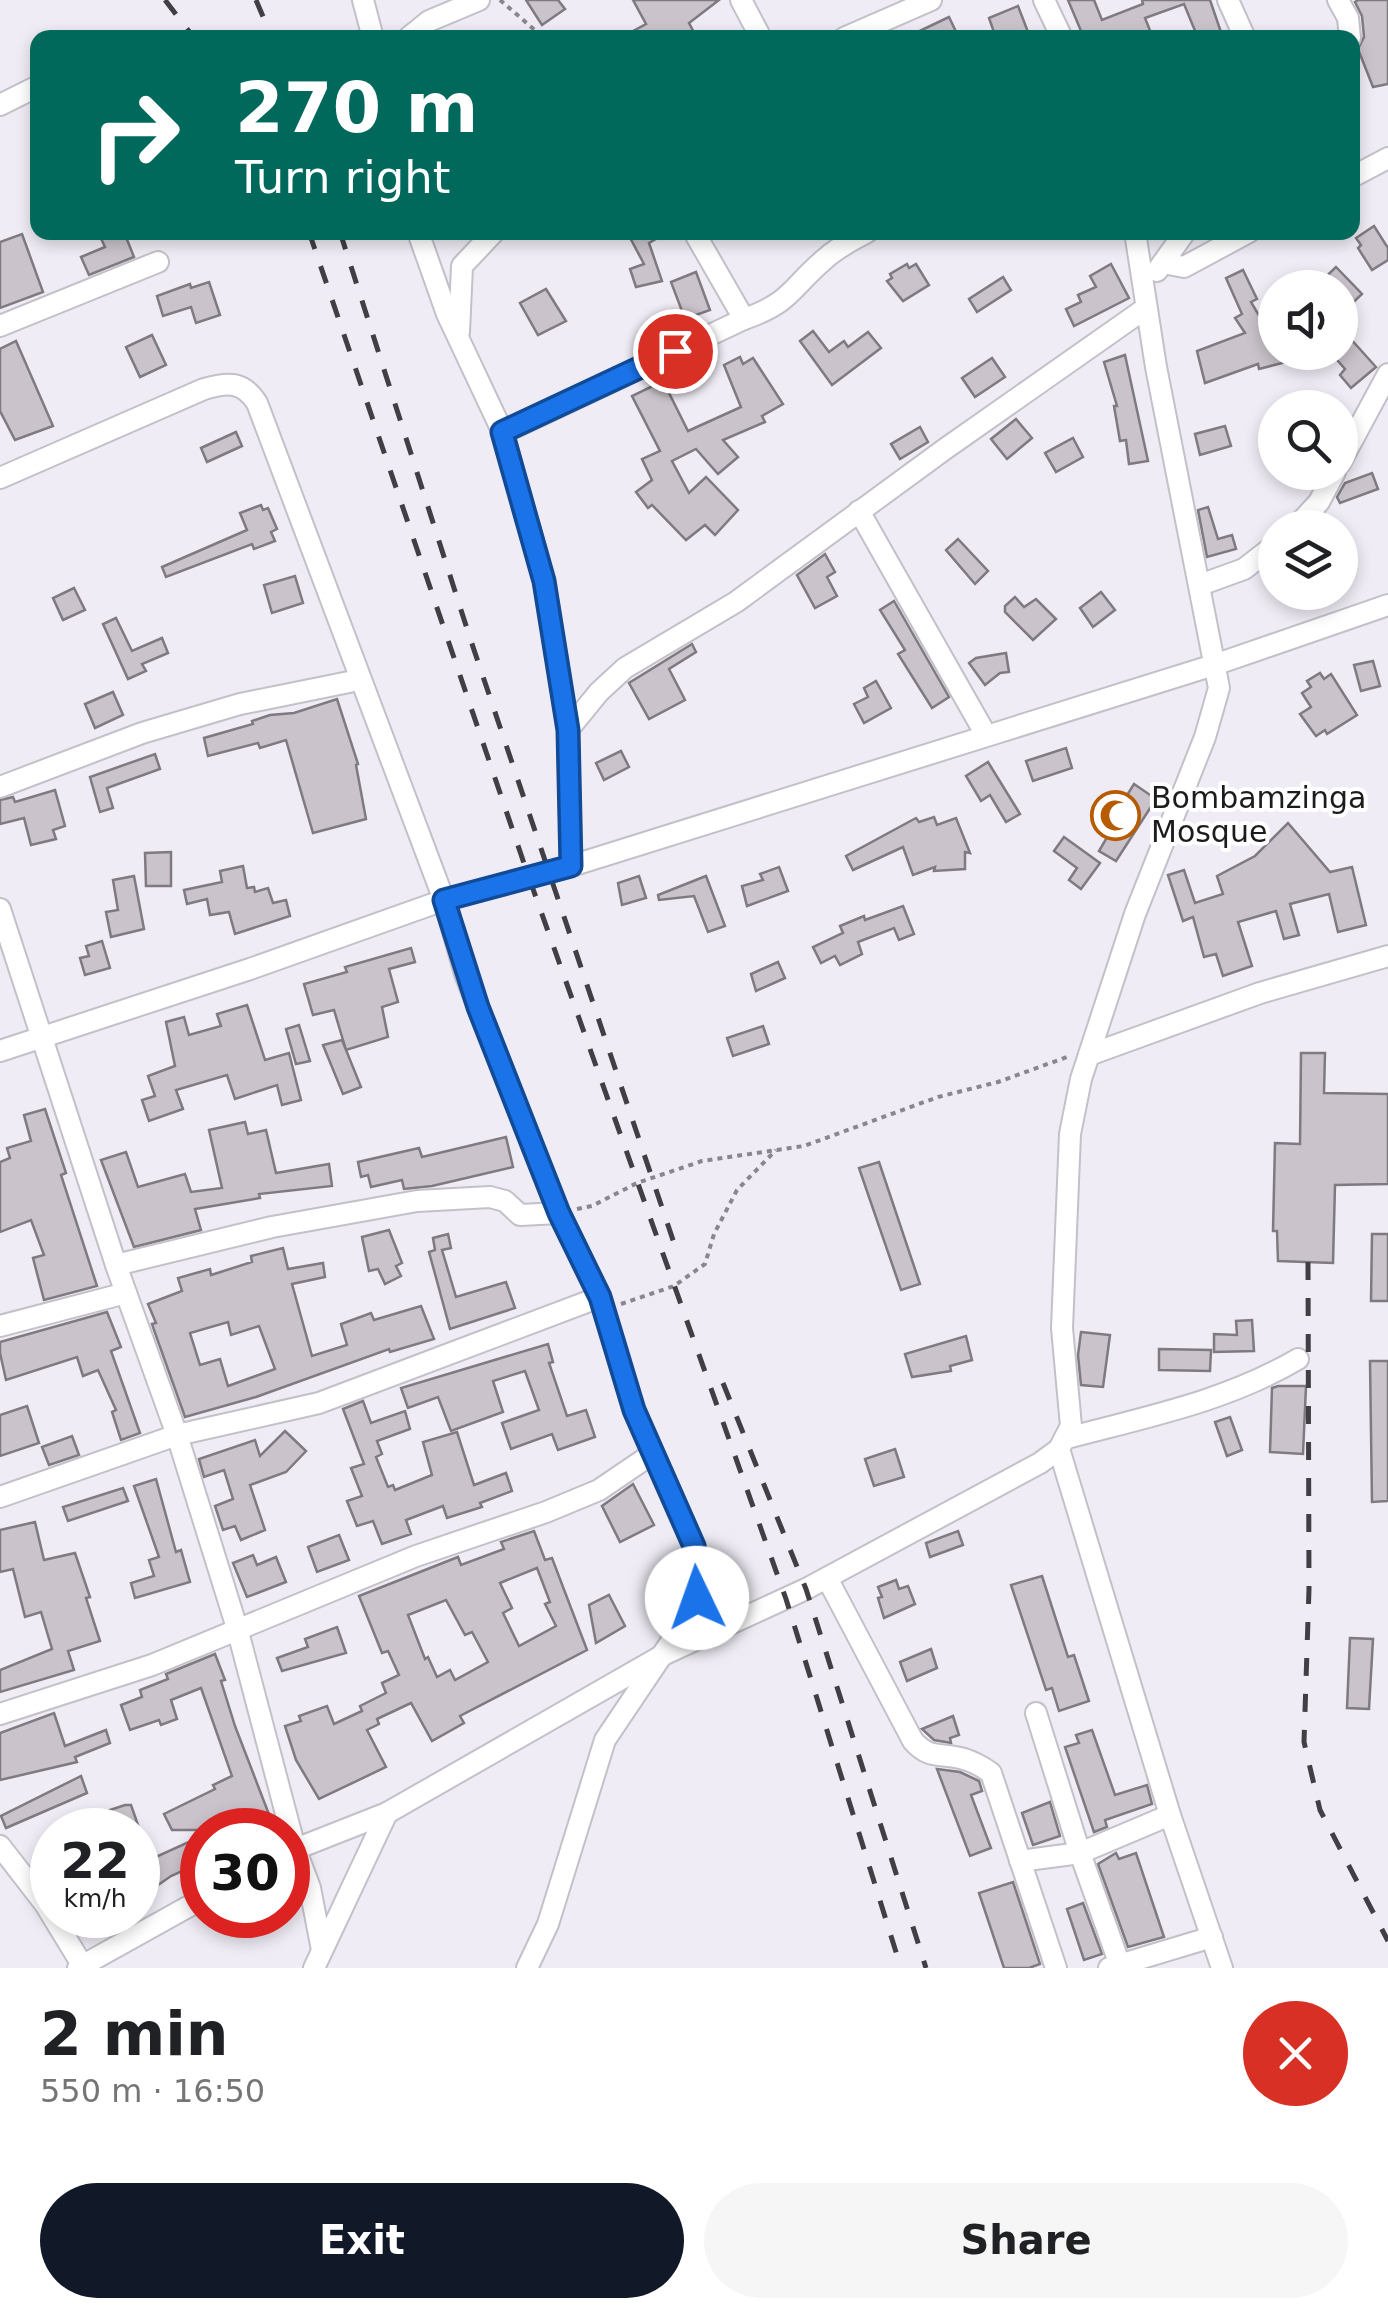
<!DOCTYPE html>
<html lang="en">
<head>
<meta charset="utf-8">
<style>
	body { margin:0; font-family:"DejaVu Sans",sans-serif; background:#f6f6f6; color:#202124; height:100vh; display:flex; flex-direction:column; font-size:38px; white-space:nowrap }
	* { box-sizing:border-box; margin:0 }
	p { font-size:32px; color:#757577 }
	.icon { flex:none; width:55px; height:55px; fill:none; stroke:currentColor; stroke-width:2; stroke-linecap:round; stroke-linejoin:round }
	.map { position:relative; height:1968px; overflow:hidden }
	.drawer { display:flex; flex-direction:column; background:#fff; flex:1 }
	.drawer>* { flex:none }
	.top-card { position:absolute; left:30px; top:30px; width:1330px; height:210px; border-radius:20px; box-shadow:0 5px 15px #0003; background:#00695c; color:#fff; overflow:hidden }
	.buttons { position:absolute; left:1258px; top:270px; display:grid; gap:20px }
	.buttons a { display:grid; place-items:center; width:100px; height:100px; border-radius:50%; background:#fff; box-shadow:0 5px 15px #0003; font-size:50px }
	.speed { position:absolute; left:30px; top:1808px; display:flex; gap:20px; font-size:50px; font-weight:700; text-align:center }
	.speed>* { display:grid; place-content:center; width:130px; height:130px; border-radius:50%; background:#fff; box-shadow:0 5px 15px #0003; line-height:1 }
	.speed small { font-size:25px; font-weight:400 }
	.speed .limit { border:15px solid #d22; background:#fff; color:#111 }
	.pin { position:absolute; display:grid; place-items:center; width:85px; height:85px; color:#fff; margin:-42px; border:5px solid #fff; border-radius:50%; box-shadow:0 2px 10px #0007 }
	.me { position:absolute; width:110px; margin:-55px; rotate:357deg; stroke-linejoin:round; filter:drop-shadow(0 0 8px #0008) }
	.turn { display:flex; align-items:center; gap:35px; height:210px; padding:0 40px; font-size:45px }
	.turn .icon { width:130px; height:130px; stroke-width:2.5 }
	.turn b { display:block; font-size:70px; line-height:85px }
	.round { display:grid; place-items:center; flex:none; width:105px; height:105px; border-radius:52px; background:#f6f6f6 }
	.summary { display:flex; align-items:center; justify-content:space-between; height:170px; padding:0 40px }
	h1 { font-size:60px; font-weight:800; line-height:75px }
	.primary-button { display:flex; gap:20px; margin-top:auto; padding:20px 40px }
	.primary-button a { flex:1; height:115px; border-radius:60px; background:#111827; color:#fff; font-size:40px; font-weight:800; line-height:115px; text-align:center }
	.primary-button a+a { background:#f6f6f6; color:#202124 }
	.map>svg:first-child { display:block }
	.building { fill:#cac3cb; stroke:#7f7980; stroke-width:2.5; fill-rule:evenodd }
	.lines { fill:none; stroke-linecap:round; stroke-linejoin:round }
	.minor-casing { stroke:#c3c0c9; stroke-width:24 }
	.path { stroke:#89878d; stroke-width:4; stroke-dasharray:5 5; stroke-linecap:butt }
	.minor { stroke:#fff; stroke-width:20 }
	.rail { stroke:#413f43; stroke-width:5; stroke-dasharray:18 18; stroke-linecap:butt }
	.route-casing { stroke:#114b97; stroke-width:25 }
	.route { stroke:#1a73e8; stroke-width:18 }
	.labels { text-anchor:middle; stroke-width:8; stroke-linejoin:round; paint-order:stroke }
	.poi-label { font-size:30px; fill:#1c1b1e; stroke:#fff; text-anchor:start }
</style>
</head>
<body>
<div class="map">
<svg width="1388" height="1968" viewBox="0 0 1388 1968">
	<rect width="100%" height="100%" fill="#efecf5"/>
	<g class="building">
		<polygon points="526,0 558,0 565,9 542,25"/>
		<polygon points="633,0 719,0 689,23 697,38 620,38 646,24"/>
		<polygon points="1068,0 1094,0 1102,20 1143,4 1142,0 1210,0 1223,38 1198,38 1184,4 1145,18 1153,38 1084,38"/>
		<polygon points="1358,0 1388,0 1388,84 1373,87 1358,49 1364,37 1362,16 1355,2"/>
		<polygon points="1018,6 1028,32 1014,38 996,38 989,18"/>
		<polygon points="949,17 959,38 905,38"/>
		<polygon points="1374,226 1388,248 1388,260 1372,270 1358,248 1361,245 1356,238"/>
		<polygon points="98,232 124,232 134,257 89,275 81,257 105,247"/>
		<polygon points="627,232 668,232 649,243 662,281 636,287 630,269 644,264"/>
		<polygon points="22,234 43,292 0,308 0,242"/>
		<polygon points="907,264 909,268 916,264 929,285 903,301 887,281 892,278 890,274"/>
		<polygon points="1111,264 1129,298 1074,326 1066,309 1081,302 1078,295 1096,287 1090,276"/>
		<polygon points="1336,267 1362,294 1340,315 1340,288 1314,288"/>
		<polygon points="1243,270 1257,299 1251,302 1275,343 1275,352 1281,352 1286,362 1259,369 1258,364 1205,383 1197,351 1245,333 1235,318 1242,314 1226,278"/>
		<polygon points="696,272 710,310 685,319 671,282"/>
		<polygon points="1003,277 1011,290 977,312 969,299"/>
		<polygon points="209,282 220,315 196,323 191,307 163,316 157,296 190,284 191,288"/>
		<polygon points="546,289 566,321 538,335 520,303"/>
		<polygon points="1340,327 1376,367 1351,388 1340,375 1345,369 1330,352 1340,352"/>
		<polygon points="813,331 829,352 844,341 848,347 868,332 881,348 832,385 800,341"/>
		<polygon points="152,335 166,365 140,377 126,347"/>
		<polygon points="16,341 53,426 15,440 0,411 0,349"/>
		<polygon points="1125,355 1148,461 1129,464 1126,440 1120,441 1114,406 1117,406 1104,362"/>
		<polygon points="740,357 743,364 753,358 783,404 762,416 765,422 723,440 738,457 718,474 696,449 672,461 689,493 706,477 738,510 715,535 705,525 686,540 652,505 648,508 636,492 652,480 642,459 660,451 632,396 663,381 688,431 741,407 724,365"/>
		<polygon points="992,358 1005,377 975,397 962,378"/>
		<polygon points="1016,419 1032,438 1007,459 991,439"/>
		<polygon points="1225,426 1231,446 1200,455 1195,434"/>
		<polygon points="920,427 928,442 900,459 891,444"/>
		<polygon points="236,432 242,446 207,462 201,448"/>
		<polygon points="1073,438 1083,457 1056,472 1045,453"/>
		<polygon points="1372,473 1378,489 1340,503 1337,497 1345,483"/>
		<polygon points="261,505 263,510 268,508 277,529 271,532 275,541 254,549 252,544 166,577 162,567 247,530 240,513"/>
		<polygon points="1208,507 1218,539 1232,535 1236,549 1207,557 1198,510"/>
		<polygon points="958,539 988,571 975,584 946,550"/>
		<polygon points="825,554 835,572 827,577 837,596 815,608 797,575"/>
		<polygon points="295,576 303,603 272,613 264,585"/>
		<polygon points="74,588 85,610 63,620 53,598"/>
		<polygon points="1101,592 1115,610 1093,627 1080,608"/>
		<polygon points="1015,597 1024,607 1036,599 1056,619 1033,640 1005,612 1005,606"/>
		<polygon points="894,601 949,697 932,708 898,654 905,650 880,610"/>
		<polygon points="116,618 132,651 162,638 168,653 142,664 146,671 128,679 103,624"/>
		<polygon points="692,644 696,652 669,669 685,700 649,719 629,683"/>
		<polygon points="1006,653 1009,672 1000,673 985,685 969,663 976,658"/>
		<polygon points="1373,661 1380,686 1361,691 1354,665"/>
		<polygon points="1320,673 1324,679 1331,674 1357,715 1327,734 1325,730 1316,736 1300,714 1311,707 1302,693 1311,687 1307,681"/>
		<polygon points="876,681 891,708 864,723 854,704 868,697 864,688"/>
		<polygon points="113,692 123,715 95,728 85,704"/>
		<polygon points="337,699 358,764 356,765 366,819 313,833 286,740 260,748 258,743 208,756 204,738 253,724 252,721 270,715 294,713"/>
		<polygon points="1066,748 1072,768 1033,781 1026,761"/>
		<polygon points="621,751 629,767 604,780 596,763"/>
		<polygon points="155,754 160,769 107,788 113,808 100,812 90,777"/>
		<polygon points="988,762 1020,814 1006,822 990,795 981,801 966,776"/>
		<polygon points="1134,784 1156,799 1116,861 1099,851 1123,810 1119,808"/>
		<polygon points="55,790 65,826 53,830 56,839 31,845 24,818 0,824 0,800 13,797 15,802"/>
		<polygon points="934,817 937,825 956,818 970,853 965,852 965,869 934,871 935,867 913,875 903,847 853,870 846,856 916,818 919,822"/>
		<polygon points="1288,823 1330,872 1352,867 1366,925 1338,932 1329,894 1290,904 1299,935 1284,939 1276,911 1238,922 1252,966 1223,976 1216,954 1204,957 1193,917 1183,921 1168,875 1184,870 1195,903 1223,894 1217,876 1255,856"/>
		<polygon points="1064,837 1100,863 1081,889 1069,880 1077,868 1054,851"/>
		<polygon points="171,852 171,886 146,886 145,853"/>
		<polygon points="243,866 247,888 254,887 255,892 268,888 273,903 286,900 290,916 235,934 229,912 210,915 207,899 187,904 184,890 222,882 220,871"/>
		<polygon points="779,867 788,891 747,906 742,886 763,880 760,874"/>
		<polygon points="134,876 144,929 111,937 106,912 118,910 113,880"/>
		<polygon points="639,876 646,898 622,905 618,883"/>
		<polygon points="706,876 725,926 708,932 694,896 659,900 658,895"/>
		<polygon points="903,906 914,934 899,940 894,928 858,942 862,954 840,965 835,956 821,963 813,947 843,933 840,926 864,916 865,920"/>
		<polygon points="102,941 110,968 85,975 80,958 89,956 86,946"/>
		<polygon points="411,948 415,962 389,969 398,1002 382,1007 388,1037 346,1050 334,1010 313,1015 304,984 347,972 345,967"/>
		<polygon points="778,962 785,978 756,991 751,974"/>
		<polygon points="247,1005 265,1060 289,1053 301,1100 282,1105 277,1085 235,1099 227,1075 176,1090 183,1109 149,1121 142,1100 155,1096 148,1076 175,1066 166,1022 184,1017 189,1035 221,1026 217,1014"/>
		<polygon points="299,1025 310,1061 296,1064 286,1029"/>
		<polygon points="763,1026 769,1044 733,1056 727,1038"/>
		<polygon points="342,1040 361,1087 343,1094 323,1045"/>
		<polygon points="1301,1053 1325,1053 1324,1093 1388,1094 1388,1184 1335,1185 1333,1263 1278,1261 1277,1231 1273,1231 1275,1143 1300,1144"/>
		<polygon points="45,1109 66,1173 61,1175 97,1286 44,1300 33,1258 44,1255 31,1220 0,1232 0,1162 10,1158 7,1148 31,1141 24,1115"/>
		<polygon points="245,1122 248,1134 266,1130 276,1173 329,1164 332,1186 259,1194 260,1198 195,1209 201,1230 134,1247 101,1160 126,1152 138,1187 185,1174 191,1192 222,1188 209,1130"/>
		<polygon points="506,1137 513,1167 432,1186 404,1189 402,1180 371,1187 368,1175 361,1177 358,1162 419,1148 422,1157"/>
		<polygon points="879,1162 920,1284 901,1290 859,1168"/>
		<polygon points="389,1230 402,1263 396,1266 401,1276 385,1284 378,1269 369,1271 362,1237"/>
		<polygon points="448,1234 451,1248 442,1250 456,1297 506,1282 515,1308 450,1329 429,1252 435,1250 433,1238"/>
		<polygon points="1372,1234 1388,1234 1388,1301 1371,1301"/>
		<path d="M283,1248l5,21 35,-6 2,14 -33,7 20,72 35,-11 -6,-21 3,-1 27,-10 3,7 47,-14 13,33 -44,13 -1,-3 -133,48 -71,20 -31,-87 -2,-6 4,-1 -8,-19 34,-13 -4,-13 32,-9 1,6 41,-13 -1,-6zM228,1322l3,13 28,-9 16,43 -47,17 -8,-27 -20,6 -10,-32z"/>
		<polygon points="107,1312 121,1347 111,1351 140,1433 121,1440 112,1412 116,1410 98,1370 83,1376 77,1357 6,1380 0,1353 0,1342"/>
		<polygon points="1252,1320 1254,1351 1214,1352 1214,1334 1237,1335 1236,1321"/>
		<polygon points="1081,1332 1110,1335 1103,1387 1081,1385 1078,1355"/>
		<polygon points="966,1336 972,1360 950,1366 951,1371 912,1377 905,1354"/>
		<polygon points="548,1344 553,1362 549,1363 567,1416 586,1410 595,1437 558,1450 552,1434 511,1449 502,1423 539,1410 525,1371 493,1381 503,1412 451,1431 438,1397 408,1408 401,1388"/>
		<polygon points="1159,1349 1211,1350 1210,1371 1159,1370"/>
		<polygon points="1370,1361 1388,1361 1388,1501 1372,1502"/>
		<polygon points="1278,1386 1306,1386 1303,1454 1270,1452 1272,1388"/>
		<polygon points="363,1401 371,1423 405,1411 410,1429 377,1441 382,1454 376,1457 388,1487 393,1485 395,1490 432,1475 423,1442 457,1432 474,1485 506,1473 512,1491 480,1503 482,1507 447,1518 443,1506 406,1520 411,1534 382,1544 373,1521 357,1526 347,1501 362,1496 351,1468 364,1464 343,1409"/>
		<polygon points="27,1406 39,1443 0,1456 0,1415"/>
		<polygon points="1230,1417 1242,1450 1227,1456 1215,1422"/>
		<polygon points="285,1431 306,1451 286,1472 250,1485 265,1530 241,1540 235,1526 223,1530 215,1506 233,1499 224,1470 204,1477 199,1459 255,1440 260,1456"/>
		<polygon points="72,1436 79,1455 49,1465 42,1447"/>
		<polygon points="895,1449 904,1477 874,1486 865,1459"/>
		<polygon points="156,1479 176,1552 181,1550 190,1582 135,1598 131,1583 154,1576 149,1560 159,1557 134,1486"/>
		<polygon points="633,1484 654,1525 620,1542 602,1506"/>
		<polygon points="123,1488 128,1501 68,1521 63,1507"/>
		<polygon points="35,1522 44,1560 75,1553 90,1597 86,1598 100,1641 68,1651 74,1670 0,1692 0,1670 52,1649 41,1612 25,1617 13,1569 0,1572 0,1530"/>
		<path d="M534,1531l11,29 7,-2 35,92 -127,66 4,7 -32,18 -21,-38 -34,16 2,5 -12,6 19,37 -67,32 -23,-39 -11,-34 16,-5 -2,-5 28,-10 7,18 28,-13 -2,-5 26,-13 -4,-10 17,-8 -11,-24 -6,2 -23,-57 99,-39 3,8 43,-16 -3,-7zM537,1568l13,34 -5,2 11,22 -37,20 -16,-33 9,-5 -12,-25zM446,1600l19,35 7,-3 16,30 -33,18 -5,-10 -13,7 -9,-20 -3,2 -17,-44z"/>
		<polygon points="958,1531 963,1545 930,1557 926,1543"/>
		<polygon points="339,1535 349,1560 317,1572 308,1547"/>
		<polygon points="253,1555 257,1565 276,1557 286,1582 247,1597 233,1563"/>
		<polygon points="1042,1576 1068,1657 1074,1655 1089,1701 1059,1711 1052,1688 1046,1690 1011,1585"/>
		<polygon points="896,1580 899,1589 908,1586 915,1604 884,1618 878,1598 882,1597 878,1587"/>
		<polygon points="609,1595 625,1626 596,1643 589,1605"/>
		<polygon points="337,1627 346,1653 282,1671 277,1658 308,1647 305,1639"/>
		<polygon points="1350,1638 1373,1639 1369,1709 1347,1708"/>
		<polygon points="931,1649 937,1668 907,1681 900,1662"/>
		<polygon points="215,1654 225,1680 221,1681 235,1726 275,1830 172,1830 164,1814 215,1789 213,1785 232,1776 201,1688 171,1700 177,1719 161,1725 159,1720 130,1730 121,1705 142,1697 140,1690 168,1679 166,1674"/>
		<polygon points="54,1713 65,1746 106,1730 110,1743 75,1757 77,1762 0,1780 0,1733"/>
		<polygon points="953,1716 959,1735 950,1738 951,1743 934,1740 922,1729"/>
		<polygon points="1092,1730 1115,1795 1147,1785 1152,1804 1105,1820 1107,1827 1094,1832 1065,1747 1079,1743 1076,1735"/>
		<polygon points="937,1769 960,1772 979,1781 982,1791 971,1795 991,1848 970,1856"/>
		<polygon points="81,1776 87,1793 6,1828 1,1816"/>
		<polygon points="1050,1802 1060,1836 1033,1845 1022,1813"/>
		<polygon points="125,1805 131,1805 138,1825 83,1819"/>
		<polygon points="202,1836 202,1862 171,1876 138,1899 138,1865"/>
		<polygon points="1116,1853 1119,1859 1136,1853 1164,1937 1128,1947 1098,1864"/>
		<polygon points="1013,1882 1040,1964 1029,1968 1004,1968 979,1893"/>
		<polygon points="1083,1903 1102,1954 1084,1960 1067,1909"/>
	</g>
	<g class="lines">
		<defs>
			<g id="minor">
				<polyline points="363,0 373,38"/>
				<polyline points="741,0 761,38"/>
				<polyline points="1044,0 1062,38"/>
				<polyline points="1228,0 1245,38"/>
				<polyline points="1338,0 1348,18 1350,38"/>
				<polyline points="408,38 429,21 479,0"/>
				<polyline points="844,38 931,0"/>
				<polyline points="0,105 38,86"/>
				<polyline points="1352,177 1388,158"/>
				<polyline points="418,232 447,314 503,433 544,581 568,730 571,866"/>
				<polyline points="694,232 744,319"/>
				<polyline points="1163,263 1184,267 1249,232"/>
				<polyline points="1157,271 1185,232"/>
				<polyline points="0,326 158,262"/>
				<polyline points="459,332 462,266 494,232"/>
				<path d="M503,433l241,-114c49,-17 47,-32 82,-61 12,-11 27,-18 41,-26"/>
				<polyline points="1340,463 1388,374"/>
				<path d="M0,478l204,-89c24,-7 39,-8 53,14l187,497 21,74 94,239 41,84 34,113 60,136 4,26 -1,26 -6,14 -86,128 -57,184 -21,44"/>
				<polyline points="859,511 986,735"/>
				<polyline points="1295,528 1319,502 1335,472"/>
				<polyline points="1200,585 1244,569 1275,545"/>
				<polyline points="568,730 599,692 625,668 736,602 945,449 1146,308"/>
				<polyline points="0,787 142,733 240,704 359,680"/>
				<polyline points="0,909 116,1265 177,1435 237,1628 295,1848 310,1888 322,1950"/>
				<polyline points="0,1051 250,969 444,900 571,866 1217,664 1388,605"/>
				<polyline points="1089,1055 1260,993 1388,956"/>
				<polyline points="116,1265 272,1227 417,1201 490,1197 505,1201 520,1215 559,1213"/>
				<polyline points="0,1326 126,1293"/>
				<path d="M1067,1438c79,-21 160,-37 231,-79"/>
				<polyline points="1059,1449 1170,1815 1222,1968"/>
				<polyline points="0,1497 177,1435 319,1403 600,1297"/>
				<path d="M827,1578l86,163c16,18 26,12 47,17 10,2 23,9 31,15l65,195"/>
				<polyline points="1036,1713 1080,1853 1121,1968"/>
				<polyline points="0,1714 152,1665 416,1556 546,1512 599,1490 652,1454"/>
				<polyline points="0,1846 45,1904 84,1968"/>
				<polyline points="288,1852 387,1813 665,1654 806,1589 1040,1463 1059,1449 1071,1426 1062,1328 1070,1134 1081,1079 1135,914 1205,737 1219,688 1156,367 1135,232"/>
				<polyline points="1020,1861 1080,1853 1170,1815"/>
				<polyline points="78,1968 202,1899"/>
				<polyline points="314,1968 387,1813"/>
				<polyline points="1109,1968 1212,1937"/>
			</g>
		</defs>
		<use href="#minor" class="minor-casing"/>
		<g class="path">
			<polyline points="500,0 544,38"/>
			<polyline points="577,1209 592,1206 637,1183 702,1161 804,1146 938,1097 998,1082 1067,1057"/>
			<polyline points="621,1304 674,1286 705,1264 714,1234 737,1190 776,1150"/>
		</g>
		<use href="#minor" class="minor"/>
		<g class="rail">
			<polyline points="165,0 194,38"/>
			<polyline points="256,0 272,38"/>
			<polyline points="309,232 528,875 786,1599 901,1968"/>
			<polyline points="340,232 470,638 675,1246"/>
			<polyline points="1308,1262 1309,1589 1304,1742 1320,1810 1388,1941"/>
			<polyline points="723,1383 806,1589 926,1968"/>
		</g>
	</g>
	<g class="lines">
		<defs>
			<polyline id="route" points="675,351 502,432 544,581 568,730 571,866 444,900 478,1007 559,1213 600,1297 634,1410 694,1546 698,1572 697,1598"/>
		</defs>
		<use href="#route" class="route-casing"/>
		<use href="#route" class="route"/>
	</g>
	<defs>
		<symbol id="mosque-ring" viewBox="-11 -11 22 22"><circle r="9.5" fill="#fff" stroke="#b75b01" stroke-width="1.5"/><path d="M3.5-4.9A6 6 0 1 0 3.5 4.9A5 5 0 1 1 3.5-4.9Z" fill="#b75b01"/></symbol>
	</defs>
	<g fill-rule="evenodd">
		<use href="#mosque-ring" x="1088" y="788" width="55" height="55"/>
	</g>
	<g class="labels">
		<g class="poi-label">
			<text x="1151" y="808">Bombamzinga<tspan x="1151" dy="34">Mosque</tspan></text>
		</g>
	</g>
</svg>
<div class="buttons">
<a><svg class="icon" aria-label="sound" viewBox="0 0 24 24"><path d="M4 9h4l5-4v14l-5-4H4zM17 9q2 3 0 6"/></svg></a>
<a><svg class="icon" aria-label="search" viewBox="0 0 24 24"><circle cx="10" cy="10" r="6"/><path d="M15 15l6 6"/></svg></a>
<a><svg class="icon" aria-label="layers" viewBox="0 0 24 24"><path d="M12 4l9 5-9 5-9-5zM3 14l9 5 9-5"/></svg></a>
</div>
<div class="speed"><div>22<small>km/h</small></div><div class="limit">30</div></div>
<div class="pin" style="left:675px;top:351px;background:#d93025"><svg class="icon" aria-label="arrive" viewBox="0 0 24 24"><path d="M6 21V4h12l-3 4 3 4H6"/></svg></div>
<svg class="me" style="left:697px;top:1598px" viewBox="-20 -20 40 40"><circle r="19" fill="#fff"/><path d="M0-13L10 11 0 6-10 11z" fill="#1a73e8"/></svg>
<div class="top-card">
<div class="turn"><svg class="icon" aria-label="right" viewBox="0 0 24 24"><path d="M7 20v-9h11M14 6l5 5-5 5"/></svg><div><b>270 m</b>Turn right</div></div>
</div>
</div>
<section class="drawer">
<div class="summary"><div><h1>2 min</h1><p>550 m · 16:50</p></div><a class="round" style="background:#d93025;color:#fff"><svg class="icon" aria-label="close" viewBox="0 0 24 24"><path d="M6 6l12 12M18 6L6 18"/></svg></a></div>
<div class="primary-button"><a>Exit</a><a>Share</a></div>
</section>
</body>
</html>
